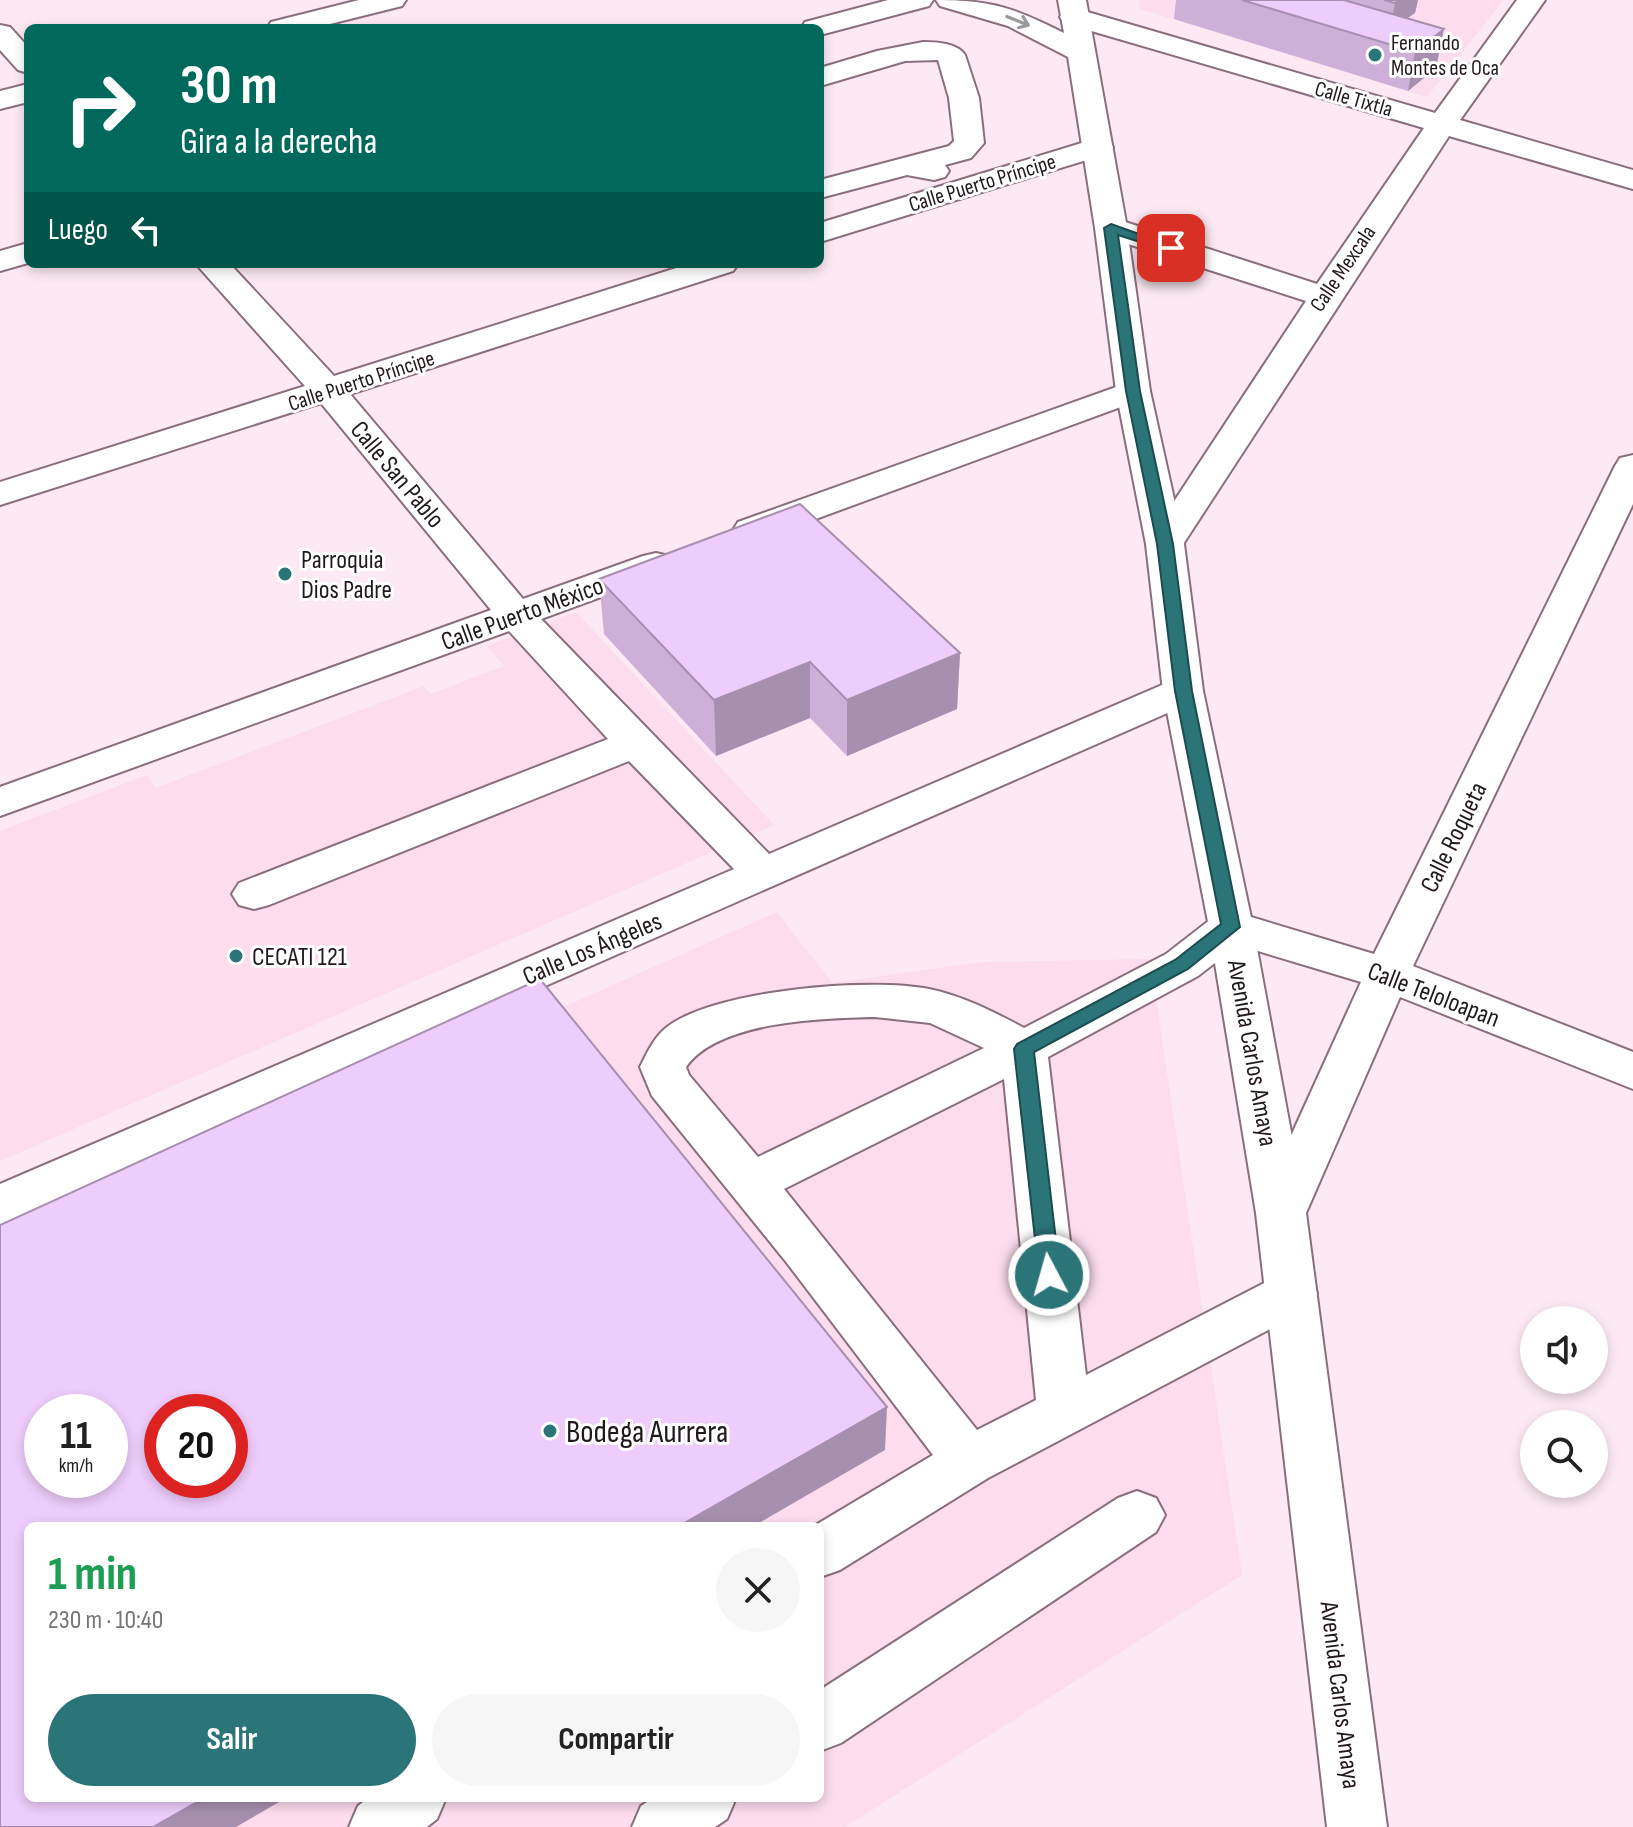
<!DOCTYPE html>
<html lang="es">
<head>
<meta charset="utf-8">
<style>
	body { margin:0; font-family:"Sofia Sans Condensed",sans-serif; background:#f6f6f6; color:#222; height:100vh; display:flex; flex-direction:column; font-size:30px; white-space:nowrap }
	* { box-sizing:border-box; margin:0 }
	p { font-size:26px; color:#767676 }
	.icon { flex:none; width:44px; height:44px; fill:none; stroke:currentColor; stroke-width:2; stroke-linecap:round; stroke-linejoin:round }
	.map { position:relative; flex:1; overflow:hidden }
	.sheet { position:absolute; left:24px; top:1522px; width:800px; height:280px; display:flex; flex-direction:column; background:#fff; border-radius:12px; box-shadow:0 4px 12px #0003 }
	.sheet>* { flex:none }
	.top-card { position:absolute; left:24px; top:24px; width:800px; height:244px; border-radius:12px; box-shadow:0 4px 12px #0003; background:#00695c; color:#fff; overflow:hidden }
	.controls { position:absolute; left:1520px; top:1306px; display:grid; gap:16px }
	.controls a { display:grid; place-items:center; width:88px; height:88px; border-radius:50%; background:#fff; box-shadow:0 4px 12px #0003; font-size:40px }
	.speed { position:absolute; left:24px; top:1394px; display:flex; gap:16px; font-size:40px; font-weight:700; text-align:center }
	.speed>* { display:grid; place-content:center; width:104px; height:104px; border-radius:50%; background:#fff; box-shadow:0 4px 12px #0003; line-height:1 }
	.speed small { font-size:20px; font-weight:400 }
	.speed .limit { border:12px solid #d22; background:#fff; color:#111 }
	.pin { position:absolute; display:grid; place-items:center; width:68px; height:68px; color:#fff; margin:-34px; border-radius:16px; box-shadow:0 4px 12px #0006 }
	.me { position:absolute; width:88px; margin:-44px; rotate:354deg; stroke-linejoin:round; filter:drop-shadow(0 0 6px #0008) }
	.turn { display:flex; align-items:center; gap:28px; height:168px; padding:0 24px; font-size:36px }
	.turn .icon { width:104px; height:104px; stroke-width:2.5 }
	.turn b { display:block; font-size:56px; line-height:68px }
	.then { display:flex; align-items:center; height:76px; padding:0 24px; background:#0003; gap:16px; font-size:30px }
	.round { display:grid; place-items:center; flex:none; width:84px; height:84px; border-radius:42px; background:#f6f6f6 }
	.head { display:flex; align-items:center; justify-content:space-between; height:136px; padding:0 24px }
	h1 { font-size:48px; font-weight:700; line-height:60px; color:#1e9e55 }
	.cta { display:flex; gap:16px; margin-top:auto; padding:16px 24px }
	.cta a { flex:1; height:92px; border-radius:48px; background:#2b7579; color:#fff; font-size:32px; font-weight:700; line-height:92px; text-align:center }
	.cta a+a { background:#f6f6f6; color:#222 }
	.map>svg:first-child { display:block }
	.built { fill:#fcdced; fill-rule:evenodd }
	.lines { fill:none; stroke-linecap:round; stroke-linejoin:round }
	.minor-casing { stroke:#8b6e7d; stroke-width:4 }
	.major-casing { stroke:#8b6e7d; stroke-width:4 }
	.minor { fill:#fff; fill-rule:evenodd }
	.major { fill:#fff; fill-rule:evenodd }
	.wall { fill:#cdafd8 }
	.shaded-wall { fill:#a78fb0 }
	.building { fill:#eeccfb; stroke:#a78fb0; stroke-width:2; fill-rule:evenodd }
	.oneway { stroke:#9c979a }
	.route { fill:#2b7579; stroke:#1c4c4f; stroke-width:2 }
	.poi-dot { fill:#2b7579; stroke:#fff; stroke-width:3 }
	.labels { text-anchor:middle; stroke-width:6; stroke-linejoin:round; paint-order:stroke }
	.far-poi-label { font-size:22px; fill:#23181e; stroke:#fff; text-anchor:start }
	.far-street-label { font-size:22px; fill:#23181e; stroke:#fff }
	.street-label { font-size:26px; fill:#23181e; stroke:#fff }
	.poi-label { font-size:26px; fill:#23181e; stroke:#fff; text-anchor:start }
	.near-poi-label { font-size:32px; fill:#23181e; stroke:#fff; text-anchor:start }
</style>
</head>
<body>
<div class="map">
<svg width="1633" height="1827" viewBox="0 0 1633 1827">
	<rect width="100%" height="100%" fill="#fde9f3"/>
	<g class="built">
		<polygon points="1138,0 1503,0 1427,97 1140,9"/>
		<polygon points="576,612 774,825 0,1161 0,831 147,775 156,788 424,686 431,694 504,666 487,646"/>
		<path d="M777,912l55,71 150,-21 168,-3 92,616 -397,252h-845v-569zM42,1412h68v68h-68zM162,1412h68v68h-68zM28,1526h792v272h-792z"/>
	</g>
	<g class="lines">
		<defs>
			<g id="minor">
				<polygon points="359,0 406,0 402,6 314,28 267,28 271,22"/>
				<polygon points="888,0 933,0 929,6 820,35 820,28 801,28 805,22"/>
				<polygon points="1517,0 1545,0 1460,120 1633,170 1633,189 1449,136 1178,552 1165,555 1152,552 1146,544 1306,301 1100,235 1095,228 1100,221 1111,219 1122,221 1317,284 1424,128 1064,23 1060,17 1064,11 1074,9 1084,11 1435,113"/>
				<polygon points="0,25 10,27 28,47 28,73 18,70 0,50"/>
				<path d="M923,42c14,0 34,1 42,13l14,43 5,45 -13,15 -26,7 4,6 -4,6 -11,3 -27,-5 -87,23v-18l129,-34 5,-5 -5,-43 -11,-38 -33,1 -85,25v-18l57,-17z"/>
				<polygon points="28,84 28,102 0,109 0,91"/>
				<polygon points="1098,138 1109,141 1113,147 1109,153 820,242 820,223"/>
				<polygon points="28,243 28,263 0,271 0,251"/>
				<polygon points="196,264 230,264 334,376 689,264 738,264 733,271 350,394 523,599 643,556 656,553 669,556 675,564 669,572 541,619 769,854 1169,682 1183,678 1197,682 1203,691 1197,700 0,1225 0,1184 734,869 629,761 269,905 254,909 239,905 232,894 239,883 608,739 509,631 0,816 0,787 491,610 321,403 0,505 0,482 305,386"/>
				<polygon points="1133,381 1145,384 1150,391 1145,398 764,538 751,541 738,538 733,530 738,522"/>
				<path d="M1633,455v49l-220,462 220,86v37l-233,-92 -94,216 -8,14 -17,6 -17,-6 -8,-14 105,-231 -123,-37 -40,31 -150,81 38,318 188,-97 18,-6 18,6 7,15 -7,15 -322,170 -148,92 -20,7v-51h-6l119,-71 -146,-192 -135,-167 -12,-29c7,-14 14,-30 27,-40 48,-37 203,-50 262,-38 34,7 65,23 95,39l142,-74 49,-38 16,-5 143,43 241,-488 5,-8zM875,1017l55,6 54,25 -226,109 -69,-82 -3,-8c32,-46 137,-49 189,-50zM1004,1079l32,321 -59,30 -193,-241z"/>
				<polygon points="1137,1491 1156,1498 1165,1515 1156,1532 841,1743 820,1751 820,1690 1118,1498"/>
				<polygon points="368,1798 446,1798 437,1819 427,1827 349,1827 358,1806"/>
				<polygon points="653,1798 736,1798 727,1819 715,1827 632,1827 641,1806"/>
			</g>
			<path id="major" d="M936,0c55,0 79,8 128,33l-6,-33h28l41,228 23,163 34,153 19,147 50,236 53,286 81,614h-60l-71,-614 -47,-286 -46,-236 -17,-147 -30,-153 -21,-163 -27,-171 -60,-31 -68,-20z"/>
		</defs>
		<use href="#minor" class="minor-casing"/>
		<use href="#major" class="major-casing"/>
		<use href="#minor" class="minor"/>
		<use href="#major" class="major"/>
	</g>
	<g class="wall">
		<polygon points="1176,0 1418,0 1415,13 1407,18 1436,68 1408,91 1174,19"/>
		<polygon points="599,579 960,653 957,709 847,756 810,718 716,756 604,634"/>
	</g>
	<g class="shaded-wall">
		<polygon points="1400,0 1418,0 1415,13 1390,30 1395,3"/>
		<polygon points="1444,29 1436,68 1408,91 1415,52"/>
		<polygon points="960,653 957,709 847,756 847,700"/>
		<polygon points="810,662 810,718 716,756 714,700"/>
		<polygon points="887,1407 885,1450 754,1526 679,1526"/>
		<polygon points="204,1798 286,1798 236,1827 153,1827"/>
	</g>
	<g class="building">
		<polygon points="1242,0 1344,0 1444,29 1415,52"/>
		<polygon points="1384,0 1400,0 1395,3"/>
		<polygon points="800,504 960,653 847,700 810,662 714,700 599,579"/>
		<path d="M540,979l347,428 -208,119h-651v272h176l-51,29h-153v-602zM42,1412h68v68h-68zM162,1412h68v68h-68z"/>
	</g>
	<defs><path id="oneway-shaft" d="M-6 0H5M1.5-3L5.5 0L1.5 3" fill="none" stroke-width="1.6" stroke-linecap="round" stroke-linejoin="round" transform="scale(2)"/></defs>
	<use class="oneway" href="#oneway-shaft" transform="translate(1018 21) rotate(22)"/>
	<polygon class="route" points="1111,224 1178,248 1171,252 1118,235 1140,391 1173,544 1192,691 1240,927 1188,969 1034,1052 1060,1275 1057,1281 1049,1284 1042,1281 1039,1275 1014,1049 1017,1044 1175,960 1221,924 1175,691 1157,544 1126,391 1104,228"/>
	<g class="poi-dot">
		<circle cx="1375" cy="55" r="8"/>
		<circle cx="285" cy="574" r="8"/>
		<circle cx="236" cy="956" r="8"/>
		<circle cx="550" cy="1431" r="8"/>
	</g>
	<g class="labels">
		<g class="far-poi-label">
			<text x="1391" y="50">Fernando<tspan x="1391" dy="25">Montes de Oca</tspan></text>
		</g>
		<g class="far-street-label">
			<text transform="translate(1354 98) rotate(16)" y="8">Calle Tixtla</text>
			<text transform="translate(982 182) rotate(-17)" y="8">Calle Puerto Príncipe</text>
			<text transform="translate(1342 268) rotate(-56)" y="8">Calle Mexcala</text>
			<text transform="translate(361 380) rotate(-18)" y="8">Calle Puerto Príncipe</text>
		</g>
		<g class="street-label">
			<text transform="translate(398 474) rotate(50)" y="9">Calle San Pablo</text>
			<text transform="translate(522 613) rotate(-20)" y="9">Calle Puerto México</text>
			<text transform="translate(1453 837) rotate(-64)" y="9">Calle Roqueta</text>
			<text transform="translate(592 948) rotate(-23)" y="9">Calle Los Ángeles</text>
			<text transform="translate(1434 994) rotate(21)" y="9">Calle Teloloapan</text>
			<text transform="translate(1253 1053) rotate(80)" y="9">Avenida Carlos Amaya</text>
			<text transform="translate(1341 1695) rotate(83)" y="9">Avenida Carlos Amaya</text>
		</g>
		<g class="poi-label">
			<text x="301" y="568">Parroquia<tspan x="301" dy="30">Dios Padre</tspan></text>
			<text x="252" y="965">CECATI 121</text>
		</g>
		<g class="near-poi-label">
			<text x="566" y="1442">Bodega Aurrera</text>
		</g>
	</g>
</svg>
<div class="controls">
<a><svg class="icon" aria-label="sound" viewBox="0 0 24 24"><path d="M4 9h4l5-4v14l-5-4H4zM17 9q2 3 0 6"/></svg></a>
<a><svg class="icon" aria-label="search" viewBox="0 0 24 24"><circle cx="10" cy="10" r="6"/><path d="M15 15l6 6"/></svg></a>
</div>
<div class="speed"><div>11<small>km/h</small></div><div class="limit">20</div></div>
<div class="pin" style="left:1171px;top:248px;background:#d93025"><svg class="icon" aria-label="arrive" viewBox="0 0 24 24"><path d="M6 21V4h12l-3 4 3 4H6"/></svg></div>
<svg class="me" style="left:1049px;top:1275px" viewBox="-20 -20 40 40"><circle r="17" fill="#2b7579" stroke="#fff" stroke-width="3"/><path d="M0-11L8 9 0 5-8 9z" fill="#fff"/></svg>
<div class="top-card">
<div class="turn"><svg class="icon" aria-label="right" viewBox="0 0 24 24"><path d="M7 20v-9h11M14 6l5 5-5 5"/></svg><div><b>30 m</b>Gira a la derecha</div></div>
<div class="then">Luego<svg class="icon" aria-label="left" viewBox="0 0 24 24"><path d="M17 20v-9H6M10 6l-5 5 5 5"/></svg></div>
</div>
<section class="sheet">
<div class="head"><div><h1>1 min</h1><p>230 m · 10:40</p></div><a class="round"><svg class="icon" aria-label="close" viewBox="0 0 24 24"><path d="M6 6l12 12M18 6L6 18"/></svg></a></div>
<div class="cta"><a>Salir</a><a>Compartir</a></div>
</section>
</div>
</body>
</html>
